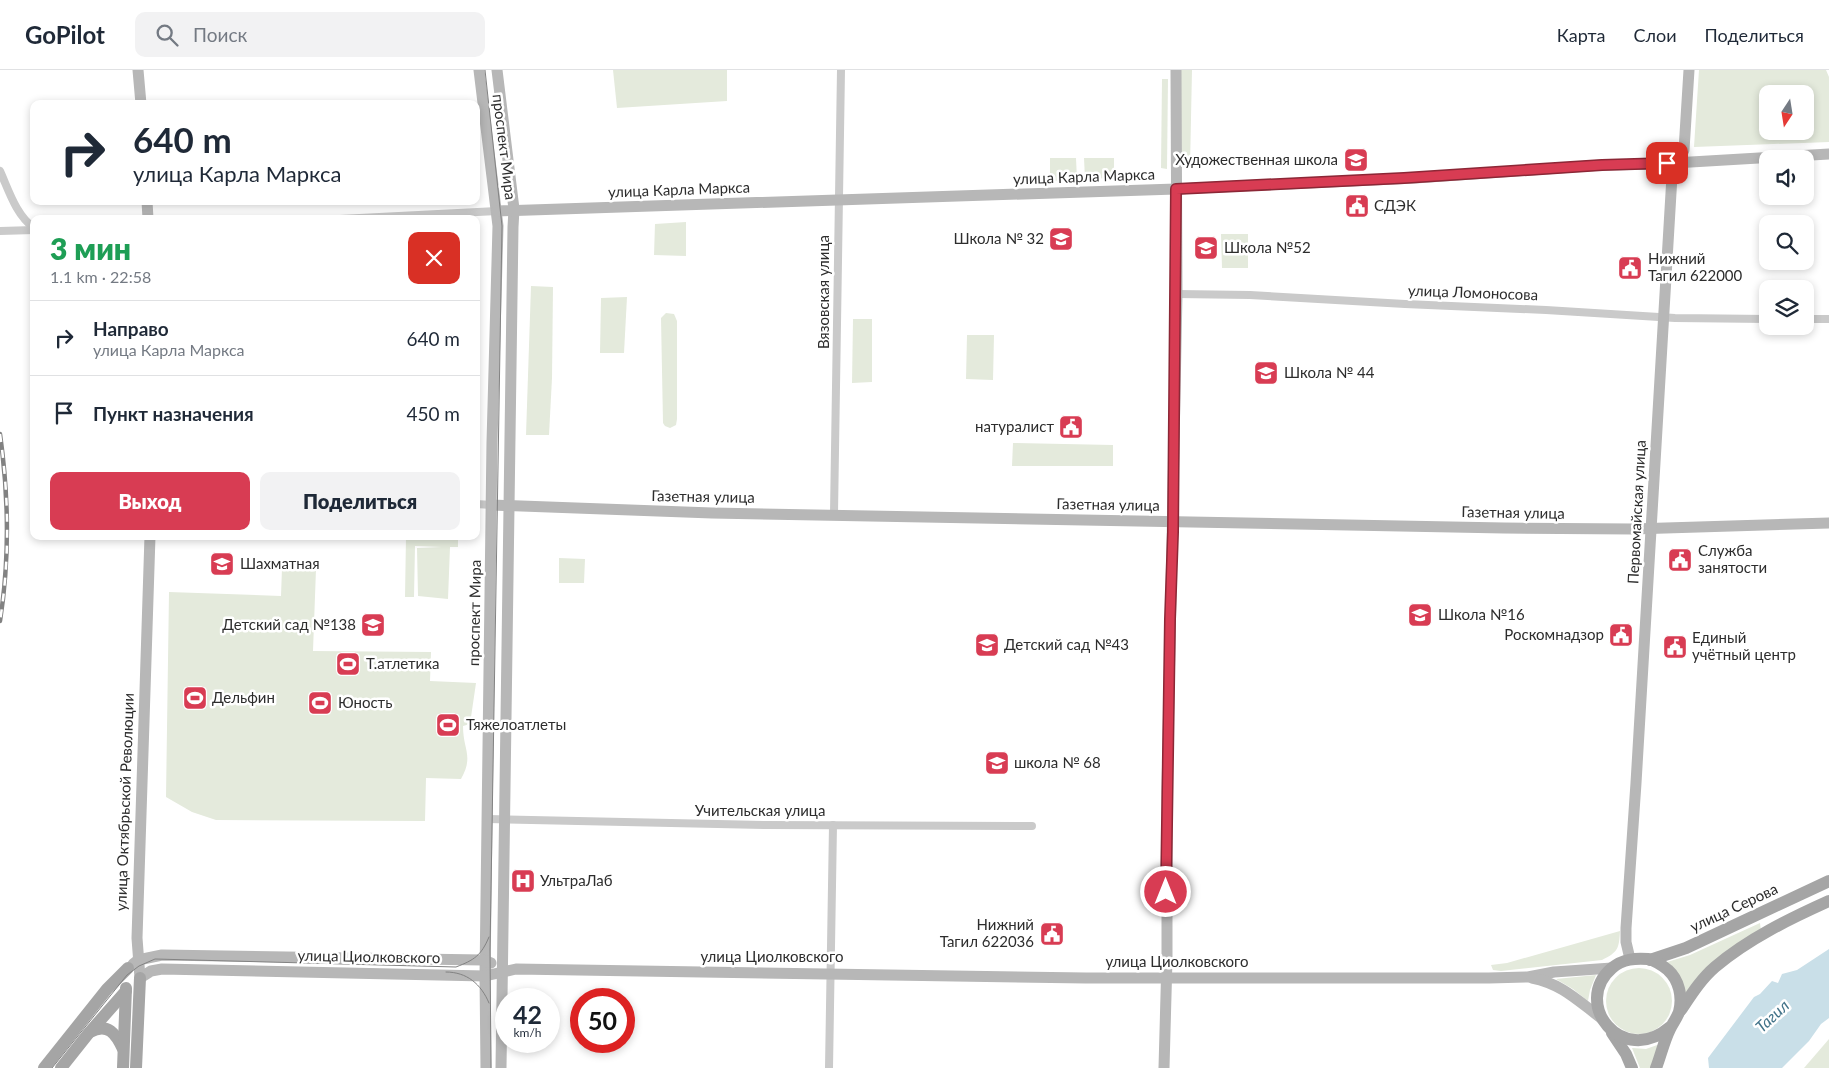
<!DOCTYPE html>
<html lang="ru">
<head>
<meta charset="utf-8">
<style>
	body { margin:0; font-family:Lato,sans-serif; background:#f2f2f3; color:#1f2937; height:100vh; display:flex; flex-direction:column; font-size:19px; white-space:nowrap }
	* { box-sizing:border-box; margin:0 }
	p { font-size:16px; color:#747a83 }
	.icon { flex:none; width:28px; height:28px; fill:none; stroke:currentColor; stroke-width:2; stroke-linecap:round; stroke-linejoin:round }
	.map { position:relative; flex:1; overflow:hidden }
	.side { position:absolute; left:30px; top:145px; width:450px; height:325px; display:flex; flex-direction:column; background:#fff; border-radius:10px; box-shadow:0 2px 8px #0003 }
	.side>* { flex:none }
	.guide { position:absolute; left:30px; top:30px; width:450px; height:105px; border-radius:10px; box-shadow:0 2px 8px #0003; background:#fff; color:#1f2937; overflow:hidden }
	.needle { width:32px; rotate:192deg }
	.tools { position:absolute; left:1759px; top:15px; display:grid; gap:10px }
	.tools a { display:grid; place-items:center; width:55px; height:55px; border-radius:10px; background:#fff; box-shadow:0 2px 8px #0003; font-size:25px }
	.speed { position:absolute; left:495px; top:918px; display:flex; gap:10px; font-size:25px; font-weight:700; text-align:center }
	.speed>* { display:grid; place-content:center; width:65px; height:65px; border-radius:50%; background:#fff; box-shadow:0 2px 8px #0003; line-height:1 }
	.speed small { font-size:12px; font-weight:400 }
	.speed .limit { border:8px solid #d22; background:#fff; color:#111 }
	.pin { position:absolute; display:grid; place-items:center; width:42px; height:42px; color:#fff; margin:-21px; border-radius:10px; box-shadow:0 2px 8px #0006 }
	.me { position:absolute; width:55px; margin:-28px; rotate:0deg; stroke-linejoin:round; filter:drop-shadow(0 0 4px #0008) }
	.turn { display:flex; align-items:center; gap:18px; height:105px; padding:0 20px; font-size:22px }
	.turn .icon { width:65px; height:65px; stroke-width:2.5 }
	.turn b { display:block; font-size:35px; line-height:42px }
	.round { display:grid; place-items:center; flex:none; width:52px; height:52px; border-radius:10px; background:#f2f2f3 }
	.overview { display:flex; align-items:center; justify-content:space-between; height:85px; padding:0 20px }
	h1 { font-size:30px; font-weight:800; line-height:38px; color:#1e9e55 }
	.cta { display:flex; gap:10px; margin-top:auto; padding:10px 20px }
	.cta a { flex:1; height:58px; border-radius:10px; background:#d83c53; color:#fff; font-size:20px; font-weight:800; line-height:58px; text-align:center }
	.cta a+a { background:#f2f2f3; color:#1f2937 }
	ul { padding:0; list-style:none }
	li { display:flex; align-items:center; gap:15px; height:75px; padding:0 20px; border-top:1px solid #e0e1e3 }
	li div { flex:1 }
	li b { display:block; font-size:19px }
	li em { font-style:normal }
	header { display:flex; align-items:center; gap:30px; box-sizing:border-box; height:70px; padding:0 25px; background:#fff; border-bottom:1px solid #e0e1e3 }
	header strong { font-size:24px }
	nav { display:flex; gap:28px; margin-inline-start:auto; font-size:18px }
	.search { width:350px; height:45px; background:#f2f2f3; display:flex; align-items:center; gap:12px; box-sizing:border-box; padding:0 18px; border-radius:10px; color:#747a83; font-size:19px }
	.map>svg:first-child { display:block }
	.green { fill:#e4eadc; fill-rule:evenodd }
	.water { fill:#c9dfe8 }
	.lines { fill:none; stroke-linecap:round; stroke-linejoin:round }
	.street { stroke:#cacaca; stroke-width:8 }
	.secondary { stroke:#b7b7b7; stroke-width:11 }
	.primary { stroke:#a5a5a5; stroke-width:12 }
	.tram { stroke:#828282; stroke-width:1 }
	.rail-casing { stroke:#828282; stroke-width:4.5 }
	.rail { stroke:#fff; stroke-width:2.5; stroke-dasharray:8; stroke-linecap:butt }
	.route-casing { stroke:#8c2736; stroke-width:12 }
	.route { stroke:#d83c53; stroke-width:9 }
	.labels { text-anchor:middle; stroke-width:5; stroke-linejoin:round; paint-order:stroke }
	.street-label { font-size:15px; fill:#2d2d2d; stroke:#fff }
	.poi-label { font-size:15px; fill:#2d2d2d; stroke:#fff; text-anchor:start }
	.water-label { font-size:16px; font-style:italic; fill:#427389; stroke:#fff }
</style>
</head>
<body>
<header>
<strong>GoPilot</strong>
<div class="search"><svg class="icon" aria-label="search" viewBox="0 0 24 24"><circle cx="10" cy="10" r="6"/><path d="M15 15l6 6"/></svg>Поиск</div>
<nav><a>Карта</a><a>Слои</a><a>Поделиться</a></nav>
</header>
<div class="map">
<svg width="1829" height="998" viewBox="0 0 1829 998">
	<rect width="100%" height="100%" fill="#fff"/>
	<g class="green">
		<polygon points="613,0 727,0 727,31 617,38"/>
		<polygon points="1180,0 1192,0 1190,97 1179,96"/>
		<path d="M1699,0h127l3,7v65l-135,5zM1768,24h37v37h-37z"/>
		<polygon points="1162,9 1168,9 1167,99 1161,98"/>
		<polygon points="1050,88 1076,88 1077,110 1050,111"/>
		<polygon points="1084,88 1114,88 1114,108 1085,109"/>
		<polygon points="686,152 686,186 654,185 655,154"/>
		<polygon points="1221,164 1248,164 1248,198 1222,198"/>
		<polygon points="531,216 553,217 552,308 549,365 526,365"/>
		<polygon points="627,227 624,283 600,283 601,228"/>
		<polygon points="666,243 674,244 677,251 677,349 676,355 670,358 665,356 663,353 661,248"/>
		<polygon points="853,249 872,249 872,312 852,313"/>
		<polygon points="967,265 994,265 993,310 966,309"/>
		<polygon points="1013,373 1113,375 1113,396 1012,396"/>
		<polygon points="406,466 458,469 458,477 450,477 448,529 418,526 417,478 442,477 415,476 414,527 405,527"/>
		<polygon points="559,488 585,489 584,513 559,513"/>
		<path d="M282,498l34,1 -3,82 118,1 -1,29 46,2 -6,41 -7,2c0,24 11,30 -2,53l-35,-1 -1,43 -209,-1 -24,-8 -26,-15 3,-205 112,4z"/>
		<polygon points="1760,853 1761,861 1684,924 1664,893 1690,885"/>
		<path d="M1620,861c-1,18 -2,21 -18,29l-101,11 -8,-1 -2,-5 16,-2z"/>
		<circle cx="1639" cy="931" r="33"/>
		<polygon points="1596,905 1590,920 1588,931 1573,919 1556,909"/>
		<polygon points="1829,969 1829,998 1804,998"/>
		<polygon points="1660,974 1650,998 1640,998 1632,978 1646,979"/>
	</g>
	<polygon class="water" points="1829,879 1829,948 1821,954 1809,971 1782,998 1709,998 1708,988 1754,927 1760,924 1772,911 1778,913 1782,904 1797,900"/>
	<g class="lines">
		<g class="street">
			<path d="M0,101c9,20 16,44 34,57"/>
			<polyline points="340,149 497,141"/>
			<polyline points="0,161 34,160"/>
			<polyline points="1177,224 1250,225 1405,234 1546,240 1675,248 1768,249"/>
			<polyline points="1805,249 1829,249"/>
			<polyline points="476,434 492,435"/>
			<polyline points="834,444 841,0"/>
			<polyline points="488,749 767,755 1032,756"/>
			<polyline points="829,998 833,755"/>
		</g>
		<g class="secondary">
			<polyline points="138,0 141,34"/>
			<polyline points="479,0 498,156 492,372 485,906 486,998"/>
			<polyline points="497,0 514,139 513,157 501,998"/>
			<polyline points="147,131 148,149"/>
			<polyline points="497,141 1176,119 1415,108 1602,95 1657,94 1829,84"/>
			<polyline points="492,435 712,443 1504,458 1633,459 1829,453"/>
			<polyline points="1630,889 1626,872 1626,858 1636,713 1672,106 1674,98 1684,80 1689,0"/>
			<polyline points="133,894 138,890 162,885 483,890 491,893"/>
			<polyline points="140,908 151,901 162,899 485,906 516,899 1086,908 1489,908 1528,907 1554,902 1612,898"/>
			<polyline points="140,908 137,868 150,466"/>
			<path d="M1532,908c30,6 45,22 69,40"/>
			<polyline points="1164,998 1167,889 1167,722 1177,224 1176,0"/>
		</g>
		<g class="primary">
			<polyline points="1650,890 1686,878 1829,811"/>
			<path d="M1681,940c10,-15 20,-31 34,-43 33,-28 74,-48 114,-66"/>
			<path d="M90,962c18,-10 26,2 33,17"/>
			<polyline points="1612,963 1626,984 1632,998"/>
			<polyline points="44,998 107,919 128,898"/>
			<polyline points="61,998 88,964 126,921"/>
			<polyline points="123,998 126,918"/>
			<polyline points="136,998 140,908"/>
			<path d="M1656,998c5,-13 8,-27 14,-39 3,-6 7,-11 9,-17 4,-15 0,-32 -11,-42 -6,-5 -13,-10 -20,-11 -13,-1 -25,0 -36,9 -41,35 10,100 58,59"/>
		</g>
		<g class="tram">
			<polyline points="485,0 502,156 490,880 491,998"/>
			<path d="M446,902c21,0 35,12 43,31"/>
			<path d="M52,998l75,-93 12,-9 16,-7 301,8c18,-7 25,-11 33,-30"/>
		</g>
		<defs>
			<path id="rail" d="M0,364c9,64 10,123 0,187"/>
		</defs>
		<use href="#rail" class="rail-casing"/>
		<use href="#rail" class="rail"/>
	</g>
	<g class="lines">
		<defs>
			<polyline id="route" points="1166,822 1170,549 1173,462 1176,119 1404,108 1602,95 1667,93"/>
		</defs>
		<use href="#route" class="route-casing"/>
		<use href="#route" class="route"/>
	</g>
	<defs>
		<symbol id="school-square" viewBox="-11 -11 22 22"><rect x="-9" y="-9" width="18" height="18" rx="4" fill="#d83c53" stroke="#fff"/><path d="M0-5L7-2L0 1L-7-2ZM-4 1L0 2.5L4 1V4Q0 6-4 4Z" fill="#fff"/></symbol>
		<symbol id="civic-square" viewBox="-11 -11 22 22"><rect x="-9" y="-9" width="18" height="18" rx="4" fill="#d83c53" stroke="#fff"/><path d="M-.6-6.5H3V-4.5H.6V-3L4-1V1h2V6H-6V1h2V-1L-.6-3ZM-1.2 2.5V6h2.4V2.5Z" fill="#fff"/></symbol>
		<symbol id="stadium-square" viewBox="-11 -11 22 22"><rect x="-9" y="-9" width="18" height="18" rx="4" fill="#d83c53" stroke="#fff"/><path d="M0-5a6.5 5 0 1 0 0 10a6.5 5 0 1 0 0-10ZM-3.5-1.8h7v3.6h-7Z" fill="#fff"/></symbol>
		<symbol id="hospital-square" viewBox="-11 -11 22 22"><rect x="-9" y="-9" width="18" height="18" rx="4" fill="#d83c53" stroke="#fff"/><path d="M-5-5h3v3.5h4V-5h3V5h-3V1.5h-4V5h-3Z" fill="#fff"/></symbol>
	</defs>
	<g fill-rule="evenodd">
		<use href="#school-square" x="1342" y="76" width="28" height="28"/>
		<use href="#civic-square" x="1343" y="122" width="28" height="28"/>
		<use href="#school-square" x="1047" y="155" width="28" height="28"/>
		<use href="#school-square" x="1192" y="164" width="28" height="28"/>
		<use href="#civic-square" x="1616" y="184" width="28" height="28"/>
		<use href="#school-square" x="1252" y="289" width="28" height="28"/>
		<use href="#civic-square" x="1057" y="343" width="28" height="28"/>
		<use href="#civic-square" x="1666" y="476" width="28" height="28"/>
		<use href="#school-square" x="208" y="480" width="28" height="28"/>
		<use href="#school-square" x="1406" y="531" width="28" height="28"/>
		<use href="#school-square" x="359" y="541" width="28" height="28"/>
		<use href="#civic-square" x="1607" y="551" width="28" height="28"/>
		<use href="#school-square" x="973" y="561" width="28" height="28"/>
		<use href="#civic-square" x="1661" y="563" width="28" height="28"/>
		<use href="#stadium-square" x="334" y="580" width="28" height="28"/>
		<use href="#stadium-square" x="181" y="614" width="28" height="28"/>
		<use href="#stadium-square" x="306" y="619" width="28" height="28"/>
		<use href="#stadium-square" x="434" y="641" width="28" height="28"/>
		<use href="#school-square" x="983" y="679" width="28" height="28"/>
		<use href="#hospital-square" x="509" y="797" width="28" height="28"/>
		<use href="#civic-square" x="1038" y="850" width="28" height="28"/>
	</g>
	<g class="labels">
		<g class="street-label">
			<text transform="translate(504 77) rotate(83)" y="5">проспект Мира</text>
			<text transform="translate(1084 107) rotate(-2)" y="5">улица Карла Маркса</text>
			<text transform="translate(679 120) rotate(-2)" y="5">улица Карла Маркса</text>
			<text transform="translate(824 222) rotate(-90)" y="5">Вязовская улица</text>
			<text transform="translate(1473 223) rotate(2)" y="5">улица Ломоносова</text>
			<text transform="translate(703 427) rotate(1)" y="5">Газетная улица</text>
			<text transform="translate(1108 435) rotate(1)" y="5">Газетная улица</text>
			<text transform="translate(1637 442) rotate(-87)" y="5">Первомайская улица</text>
			<text transform="translate(1513 443) rotate(1)" y="5">Газетная улица</text>
			<text transform="translate(475 543) rotate(-89)" y="5">проспект Мира</text>
			<text transform="translate(125 732) rotate(-88)" y="5">улица Октябрьской Революции</text>
			<text x="760" y="746">Учительская улица</text>
			<text transform="translate(1734 838) rotate(-25)" y="5">улица Серова</text>
			<text transform="translate(369 887) rotate(1)" y="5">улица Циолковского</text>
			<text x="772" y="892">улица Циолковского</text>
			<text x="1177" y="897">улица Циолковского</text>
		</g>
		<g class="poi-label">
			<text x="1338" y="95" text-anchor="end">Художественная школа</text>
			<text x="1374" y="141">СДЭК</text>
			<text x="1044" y="174" text-anchor="end">Школа № 32</text>
			<text x="1224" y="183">Школа №52</text>
			<text x="1648" y="194">Нижний<tspan x="1648" dy="17">Тагил 622000</tspan></text>
			<text x="1284" y="308">Школа № 44</text>
			<text x="1054" y="362" text-anchor="end">натуралист</text>
			<text x="1698" y="486">Служба<tspan x="1698" dy="17">занятости</tspan></text>
			<text x="240" y="499">Шахматная</text>
			<text x="1438" y="550">Школа №16</text>
			<text x="356" y="560" text-anchor="end">Детский сад №138</text>
			<text x="1604" y="570" text-anchor="end">Роскомнадзор</text>
			<text x="1692" y="573">Единый<tspan x="1692" dy="17">учётный центр</tspan></text>
			<text x="1004" y="580">Детский сад №43</text>
			<text x="366" y="599">Т.атлетика</text>
			<text x="212" y="633">Дельфин</text>
			<text x="338" y="638">Юность</text>
			<text x="466" y="660">Тяжелоатлеты</text>
			<text x="1014" y="698">школа № 68</text>
			<text x="540" y="816">УльтраЛаб</text>
			<text x="1034" y="860" text-anchor="end">Нижний<tspan x="1034" dy="17">Тагил 622036</tspan></text>
		</g>
		<g class="water-label">
			<text transform="translate(1772 946) rotate(-43)" y="6">Тагил</text>
		</g>
	</g>
</svg>
<div class="tools">
<a><svg class="needle" viewBox="-14 -14 28 28"><path d="M0-13l5 13h-10z" fill="#e53935"/><path d="M0 13l5-13h-10z" fill="#747a83"/></svg></a>
<a><svg class="icon" aria-label="sound" viewBox="0 0 24 24"><path d="M4 9h4l5-4v14l-5-4H4zM17 9q2 3 0 6"/></svg></a>
<a><svg class="icon" aria-label="search" viewBox="0 0 24 24"><circle cx="10" cy="10" r="6"/><path d="M15 15l6 6"/></svg></a>
<a><svg class="icon" aria-label="layers" viewBox="0 0 24 24"><path d="M12 4l9 5-9 5-9-5zM3 14l9 5 9-5"/></svg></a>
</div>
<div class="speed"><div>42<small>km/h</small></div><div class="limit">50</div></div>
<div class="pin" style="left:1667px;top:93px;background:#d93025"><svg class="icon" aria-label="arrive" viewBox="0 0 24 24"><path d="M6 21V4h12l-3 4 3 4H6"/></svg></div>
<svg class="me" style="left:1166px;top:822px" viewBox="-20 -20 40 40"><circle r="17" fill="#d83c53" stroke="#fff" stroke-width="3"/><path d="M0-11L8 9 0 5-8 9z" fill="#fff"/></svg>
<div class="guide">
<div class="turn"><svg class="icon" aria-label="right" viewBox="0 0 24 24"><path d="M7 20v-9h11M14 6l5 5-5 5"/></svg><div><b>640 m</b>улица Карла Маркса</div></div>
</div>
<section class="side">
<div class="overview"><div><h1>3 мин</h1><p>1.1 km · 22:58</p></div><a class="round" style="background:#d93025;color:#fff"><svg class="icon" aria-label="close" viewBox="0 0 24 24"><path d="M6 6l12 12M18 6L6 18"/></svg></a></div>
<ul>
<li><svg class="icon" aria-label="right" viewBox="0 0 24 24"><path d="M7 20v-9h11M14 6l5 5-5 5"/></svg><div><b>Направо</b><p>улица Карла Маркса</p></div><em>640 m</em></li>
<li><svg class="icon" aria-label="arrive" viewBox="0 0 24 24"><path d="M6 21V4h12l-3 4 3 4H6"/></svg><div><b>Пункт назначения</b></div><em>450 m</em></li>
</ul>
<div class="cta"><a>Выход</a><a>Поделиться</a></div>
</section>
</div>
</body>
</html>
